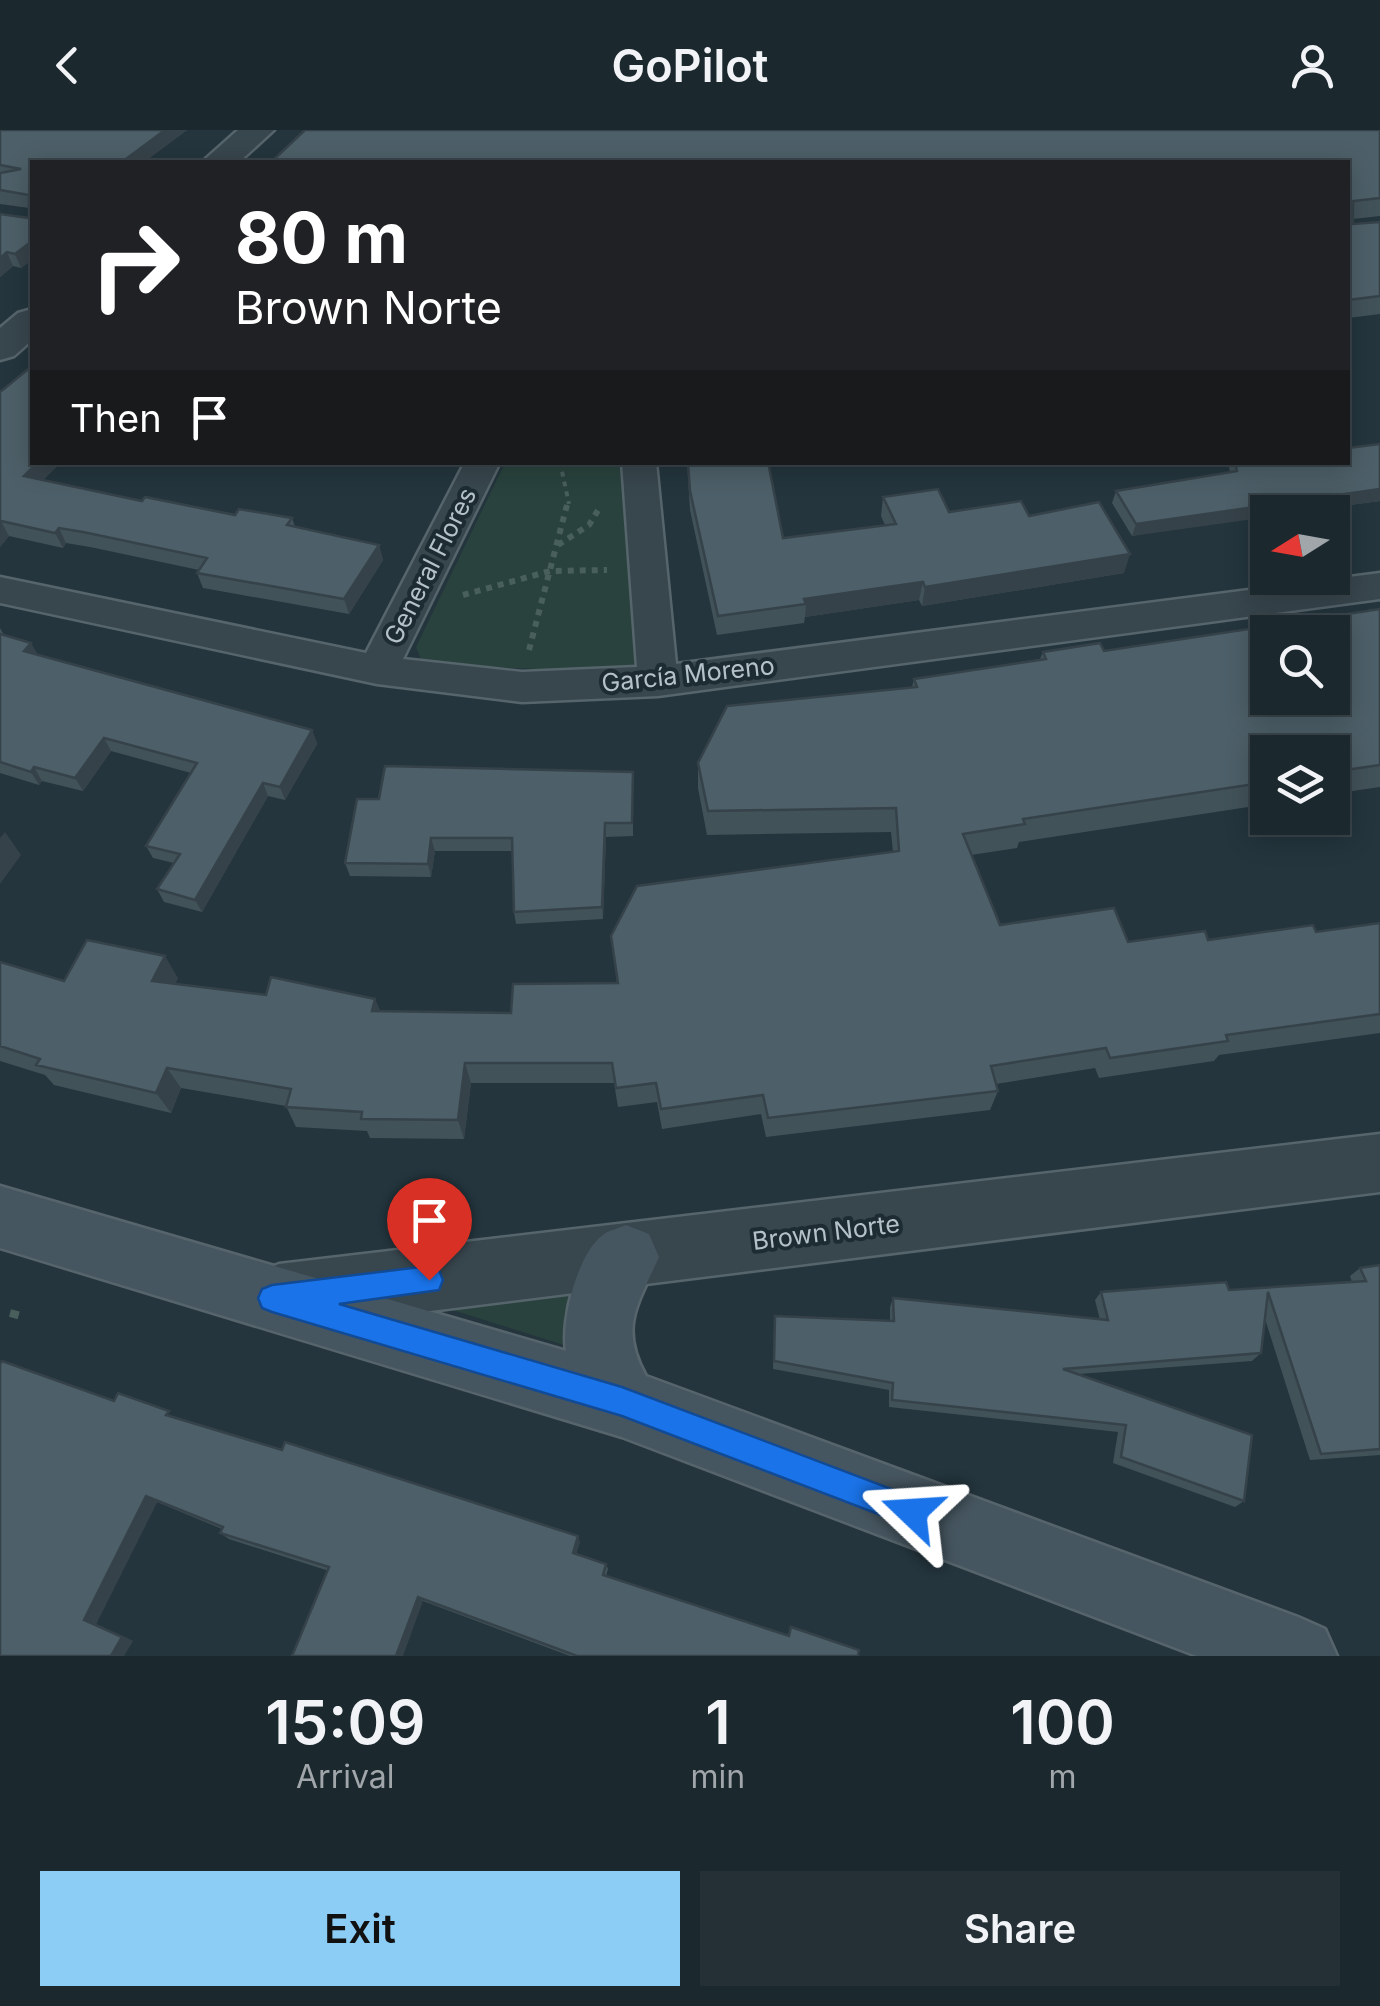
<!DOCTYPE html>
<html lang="en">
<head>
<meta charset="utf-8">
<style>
	body { margin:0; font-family:Inter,sans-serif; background:#243036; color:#f1f3f6; height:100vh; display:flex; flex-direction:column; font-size:38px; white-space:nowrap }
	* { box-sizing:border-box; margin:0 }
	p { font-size:32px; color:#a0a6aa }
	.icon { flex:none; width:55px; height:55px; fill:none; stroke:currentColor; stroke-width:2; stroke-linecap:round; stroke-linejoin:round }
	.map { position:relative; height:1526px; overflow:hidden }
	.drawer { display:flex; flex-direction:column; background:#1b282e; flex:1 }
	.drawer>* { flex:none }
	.guide { position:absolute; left:30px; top:30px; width:1320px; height:305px; border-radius:0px; box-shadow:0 5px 25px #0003,0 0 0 2px #39444a; background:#202124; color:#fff; overflow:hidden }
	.needle { width:65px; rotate:259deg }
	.controls { position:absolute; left:1250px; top:365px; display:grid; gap:20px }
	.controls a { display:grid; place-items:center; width:100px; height:100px; border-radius:0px; background:#1b282e; box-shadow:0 5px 25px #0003,0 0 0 2px #39444a; font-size:50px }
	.pin { position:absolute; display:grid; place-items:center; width:85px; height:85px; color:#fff; margin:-102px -42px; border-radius:50% 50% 50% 0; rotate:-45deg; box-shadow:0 0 10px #0007 }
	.pin .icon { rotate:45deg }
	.me { position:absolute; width:110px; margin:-55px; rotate:290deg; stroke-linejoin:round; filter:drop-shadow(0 0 8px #0008) }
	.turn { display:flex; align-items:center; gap:35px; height:210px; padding:0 40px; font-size:45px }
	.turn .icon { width:130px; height:130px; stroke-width:2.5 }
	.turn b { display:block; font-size:70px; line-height:85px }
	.then { display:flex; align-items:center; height:95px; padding:0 40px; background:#0003; gap:20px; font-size:38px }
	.eta { display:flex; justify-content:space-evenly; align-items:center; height:170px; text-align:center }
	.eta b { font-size:60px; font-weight:600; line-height:70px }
	.primary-button { display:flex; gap:20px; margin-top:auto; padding:20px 40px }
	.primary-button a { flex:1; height:115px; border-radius:0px; background:#8ccdf6; color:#111; font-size:40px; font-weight:600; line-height:115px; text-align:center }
	.primary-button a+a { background:#243036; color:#f1f3f6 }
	header { display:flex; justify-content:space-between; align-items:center; height:130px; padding:0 40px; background:#1b282e; font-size:45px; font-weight:600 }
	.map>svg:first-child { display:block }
	.green { fill:#29423d }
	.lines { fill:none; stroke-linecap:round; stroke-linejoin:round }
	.minor-casing { stroke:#56646b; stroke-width:5 }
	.tertiary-casing { stroke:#56646b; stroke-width:5 }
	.secondary-casing { stroke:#56646b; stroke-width:5 }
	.path-far2 { stroke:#485f5c; stroke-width:4; stroke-dasharray:5 5; stroke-linecap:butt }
	.path-far1 { stroke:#485f5c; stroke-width:6; stroke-dasharray:6 6; stroke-linecap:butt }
	.path { stroke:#485f5c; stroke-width:8; stroke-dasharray:9 9; stroke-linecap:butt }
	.minor { fill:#38464d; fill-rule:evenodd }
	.tertiary { fill:#38464d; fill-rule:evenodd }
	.secondary { fill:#465660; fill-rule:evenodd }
	.wall { fill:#425259 }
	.shaded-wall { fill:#364249 }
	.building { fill:#4d5f68; stroke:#364249; stroke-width:2.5; fill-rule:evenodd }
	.route { fill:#1a73e8; stroke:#114b97; stroke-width:2.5 }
	.labels { text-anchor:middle; stroke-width:8; stroke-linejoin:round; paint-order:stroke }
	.street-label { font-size:25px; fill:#b4c1c8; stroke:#1d2b32 }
</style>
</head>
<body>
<header><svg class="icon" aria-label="back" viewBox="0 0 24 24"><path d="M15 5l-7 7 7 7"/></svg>GoPilot<svg class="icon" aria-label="person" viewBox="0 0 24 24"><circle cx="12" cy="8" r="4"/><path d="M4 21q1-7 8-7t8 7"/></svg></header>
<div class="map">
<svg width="1380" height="1526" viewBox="0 0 1380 1526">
	<rect width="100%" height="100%" fill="#24353d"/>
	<g class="green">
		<polygon points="505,333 628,333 643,527 634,543 423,534 416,517"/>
		<polygon points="591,1154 577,1219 449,1179 450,1173"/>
	</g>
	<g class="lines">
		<defs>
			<polygon id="minor" points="465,332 500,332 403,529 522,542 637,537 622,332 656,332 676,534 1380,443 1380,469 658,566 522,572 377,554 0,473 0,447 366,523"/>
			<g id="tertiary">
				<polygon points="238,0 274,0 239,32 202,32"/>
				<polygon points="32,179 32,210 14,226 0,230 0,198 18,183"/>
				<polygon points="1380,1004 1380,1062 279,1200 255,1190 246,1167 255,1144 279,1134"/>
			</g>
			<path id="secondary" d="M0,1056l566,165c-5,-31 11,-98 38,-117 6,-4 16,-6 22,-9l23,9 10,23c-20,46 -41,69 -13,119l652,241 27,12 12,27h-140l-575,-219 -622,-189z"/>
		</defs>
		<use href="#minor" class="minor-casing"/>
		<use href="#tertiary" class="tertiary-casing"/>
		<use href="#secondary" class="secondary-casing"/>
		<polyline class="path-far2" points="560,332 569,374"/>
		<g class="path-far1">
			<polyline points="558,415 589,395 600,377"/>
			<polyline points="463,465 550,441 607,440"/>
			<polyline points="529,520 568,371"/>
		</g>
		<polyline class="path" points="10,1183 21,1186"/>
		<use href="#minor" class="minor"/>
		<use href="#tertiary" class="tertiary"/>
		<use href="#secondary" class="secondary"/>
	</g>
	<g class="wall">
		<polygon points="0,0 187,0 144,32 32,32 32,130 21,138 13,136 0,147 0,84 29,88 29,78 0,74"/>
		<polygon points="1380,0 1380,86 1353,89 1353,94 1380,92 1380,184 1348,188 1348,32"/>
		<polygon points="0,262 32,332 61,332 43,350 142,371 235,385 292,388 295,397 379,415 383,430 349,484 203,458 197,443 199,440 90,417 66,413 63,418 9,406 0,417"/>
		<polygon points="1380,314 1380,371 1297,382 1268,382 1132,406 1112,373 1116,361 1230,342 1228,332 1348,332"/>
		<polygon points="687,332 768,332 783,408 885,395 881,386 883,367 949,382 1029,386 1124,443 922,476 919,470 805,487 804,493 717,505 690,380"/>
		<polygon points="1380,479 1380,657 1332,664 1332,622 1268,622 1268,674 1019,712 1017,718 971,725 1000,795 1128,812 1208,810 1316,802 1380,793 1380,903 1219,925 1214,931 1099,948 1095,938 996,954 998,961 990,980 766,1007 761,984 662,999 657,972 618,977 614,953 471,953 464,1009 370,1008 367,1001 296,997 286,976 181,958 171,983 54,955 45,945 0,931 0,832 64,851 178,848 175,854 266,865 375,869 380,881 511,883 617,853 611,806 893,722 891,702 707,705 698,658 698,633 912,557 914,549 1040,529 1043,522 1104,521"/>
		<polygon points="0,498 4,505 38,525 312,600 317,614 285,670 268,666 202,782 164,772 157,759 174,733 153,728 146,716 191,643 111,621 83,661 42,651 39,655 0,643"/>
		<polygon points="633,655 633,706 606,707 603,789 516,794 514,782 512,721 435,721 431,747 350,746 345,733 379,669"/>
		<polygon points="1380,1135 1380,1325 1310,1330 1265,1189 1261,1223 1252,1231 1079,1244 1244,1371 1235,1377 1113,1333 1118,1302 889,1277 889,1260 773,1239 775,1186 890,1191 890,1177 893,1168 1100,1190 1095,1170 1101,1162 1229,1160 1352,1152 1350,1146 1360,1138"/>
		<polygon points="114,1271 178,1288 580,1412 576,1424 606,1434 608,1439 606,1446 788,1505 791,1497 858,1526 570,1526 423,1471 229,1409 220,1403 222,1399 157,1372 96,1494 133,1511 0,1526"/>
	</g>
	<g class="shaded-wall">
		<polygon points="165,0 187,0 144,32 122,32"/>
		<polygon points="32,111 32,130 21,138 15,124"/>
		<polygon points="7,122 13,136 0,147 0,128"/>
		<polygon points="38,332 61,332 31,361 24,346"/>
		<polygon points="1380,359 1380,371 1297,382 1268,382 1268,387 1132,406 1136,394"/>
		<polygon points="1,391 9,406 0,417 0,393"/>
		<polygon points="59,398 66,413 63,418 55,403"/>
		<polygon points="379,415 383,430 349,484 344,469"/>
		<polygon points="1130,424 1124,443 922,476 925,457"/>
		<polygon points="923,452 919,470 805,487 806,474 804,469"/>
		<polygon points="31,513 39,526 24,521"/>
		<polygon points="312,600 317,614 285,670 280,657"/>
		<polygon points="104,608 111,621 83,661 75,648"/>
		<polygon points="34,637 42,651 39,655 31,642"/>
		<polygon points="263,653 268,666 202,782 195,770"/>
		<polygon points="605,693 606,707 603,789 602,777"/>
		<polygon points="5,702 21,725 0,754 0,708"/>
		<polygon points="431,708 435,721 431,747 428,734"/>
		<polygon points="165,826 178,848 165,872 152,851"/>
		<polygon points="375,869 383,890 372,881"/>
		<polygon points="465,933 471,953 464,1009 458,990"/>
		<polygon points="167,938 181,958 171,983 156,963"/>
		<polygon points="146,1366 157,1372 96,1494 133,1511 124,1526 111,1526 84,1490"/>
		<polygon points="578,1406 580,1412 575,1428 573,1423"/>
		<polygon points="418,1467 423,1471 403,1526 396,1526"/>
	</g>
	<g class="building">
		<polygon points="0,0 165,0 122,32 32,32 32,111 15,124 7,122 0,128 0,84 29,88 29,65 0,60 0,43 21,39 0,35"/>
		<polygon points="305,0 1380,0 1380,68 1353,71 1353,94 1380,92 1380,166 1348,170 1348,32 271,32"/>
		<polygon points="32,236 32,332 38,332 24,346 142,371 145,367 235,385 239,379 292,388 287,395 379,415 344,469 197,443 207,428 83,402 59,398 55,403 1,391 0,393 0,262"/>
		<polygon points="1380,314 1380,359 1136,394 1116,361 1237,341 1235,332 1348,332 1348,318"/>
		<polygon points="688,332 768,332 783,408 896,394 883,367 938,359 949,382 1021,371 1029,386 1099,372 1130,424 925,457 923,452 804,469 806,474 718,486 690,361"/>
		<path d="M1380,479v156l-48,7v-20h-64v30l-245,37 2,5 -62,10 37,91 114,-17 14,34 77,-11 3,9 105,-15 3,7 64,-9v91l-154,21 2,6 -118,17 -4,-10 -115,18 7,25 -230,27 -5,-23 -102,14 -5,-26 -40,5 -4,-25h-147l-7,57 -97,-1 1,-7 -76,-5 5,-18 -124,-21 -11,25 -120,-28 4,-6 -40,-13v-84l64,19 23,-41 78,16 -13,25 114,14 5,-18 104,22 -3,12 139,2 2,-29 105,-1 -7,-47 26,-50 262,-35 -3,-43 -188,3 -10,-48 29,-57 190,-19 -3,-8 132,-20 -3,-7 57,-9 4,8zM1268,502h64v66h-64z"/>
		<polygon points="0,504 31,513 24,521 312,600 280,657 263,653 195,770 157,759 180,724 146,716 197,633 104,608 75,648 34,637 31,642 0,632"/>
		<polygon points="385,636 633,642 632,693 605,693 602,777 514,782 512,708 431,708 428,734 345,733 357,669 379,669"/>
		<polygon points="1380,1135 1380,1319 1321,1324 1268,1162 1261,1223 1063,1239 1252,1305 1244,1371 1121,1327 1126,1295 892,1270 893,1253 774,1231 775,1186 894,1191 893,1168 1108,1190 1101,1162 1226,1152 1229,1160 1366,1151 1360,1138"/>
		<polygon points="2,1231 114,1271 118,1263 169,1281 166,1285 282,1320 285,1312 578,1406 573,1423 606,1434 603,1445 789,1506 791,1497 859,1520 858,1526 577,1526 418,1467 396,1526 292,1526 329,1437 220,1403 223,1397 146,1366 84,1490 122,1507 111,1526 0,1526 0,1234"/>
	</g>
	<polygon class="route" points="429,1136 439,1140 443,1150 439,1160 339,1174 622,1257 923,1371 928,1382 923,1392 912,1397 622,1286 272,1182 262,1178 258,1168 262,1159 272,1155"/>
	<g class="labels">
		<g class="street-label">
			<text transform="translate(430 436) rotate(-63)" y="9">General Flores</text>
			<text transform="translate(688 544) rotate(-6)" y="9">García Moreno</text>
			<text transform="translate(826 1102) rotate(-7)" y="9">Brown Norte</text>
		</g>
	</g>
</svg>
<div class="controls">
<a><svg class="needle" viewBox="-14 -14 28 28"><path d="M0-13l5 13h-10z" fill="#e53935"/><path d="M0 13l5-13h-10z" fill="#a0a6aa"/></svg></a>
<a><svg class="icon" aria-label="search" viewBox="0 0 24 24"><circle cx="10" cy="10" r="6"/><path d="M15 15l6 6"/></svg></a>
<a><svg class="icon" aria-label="layers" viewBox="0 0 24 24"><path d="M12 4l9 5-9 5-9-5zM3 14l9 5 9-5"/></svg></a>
</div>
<div class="pin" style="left:429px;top:1150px;background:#d93025"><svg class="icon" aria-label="arrive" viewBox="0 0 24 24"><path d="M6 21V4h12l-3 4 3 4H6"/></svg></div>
<svg class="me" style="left:912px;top:1382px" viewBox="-20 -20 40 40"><path d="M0-17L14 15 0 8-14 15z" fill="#1a73e8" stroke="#fff" stroke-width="4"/></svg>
<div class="guide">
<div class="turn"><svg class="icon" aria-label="right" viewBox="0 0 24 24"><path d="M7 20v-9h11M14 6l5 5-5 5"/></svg><div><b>80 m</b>Brown Norte</div></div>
<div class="then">Then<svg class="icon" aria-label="arrive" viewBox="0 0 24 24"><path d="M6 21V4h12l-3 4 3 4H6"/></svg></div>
</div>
</div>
<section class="drawer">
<div class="eta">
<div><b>15:09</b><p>Arrival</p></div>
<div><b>1</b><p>min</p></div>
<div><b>100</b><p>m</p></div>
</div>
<div class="primary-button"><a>Exit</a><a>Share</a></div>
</section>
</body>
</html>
